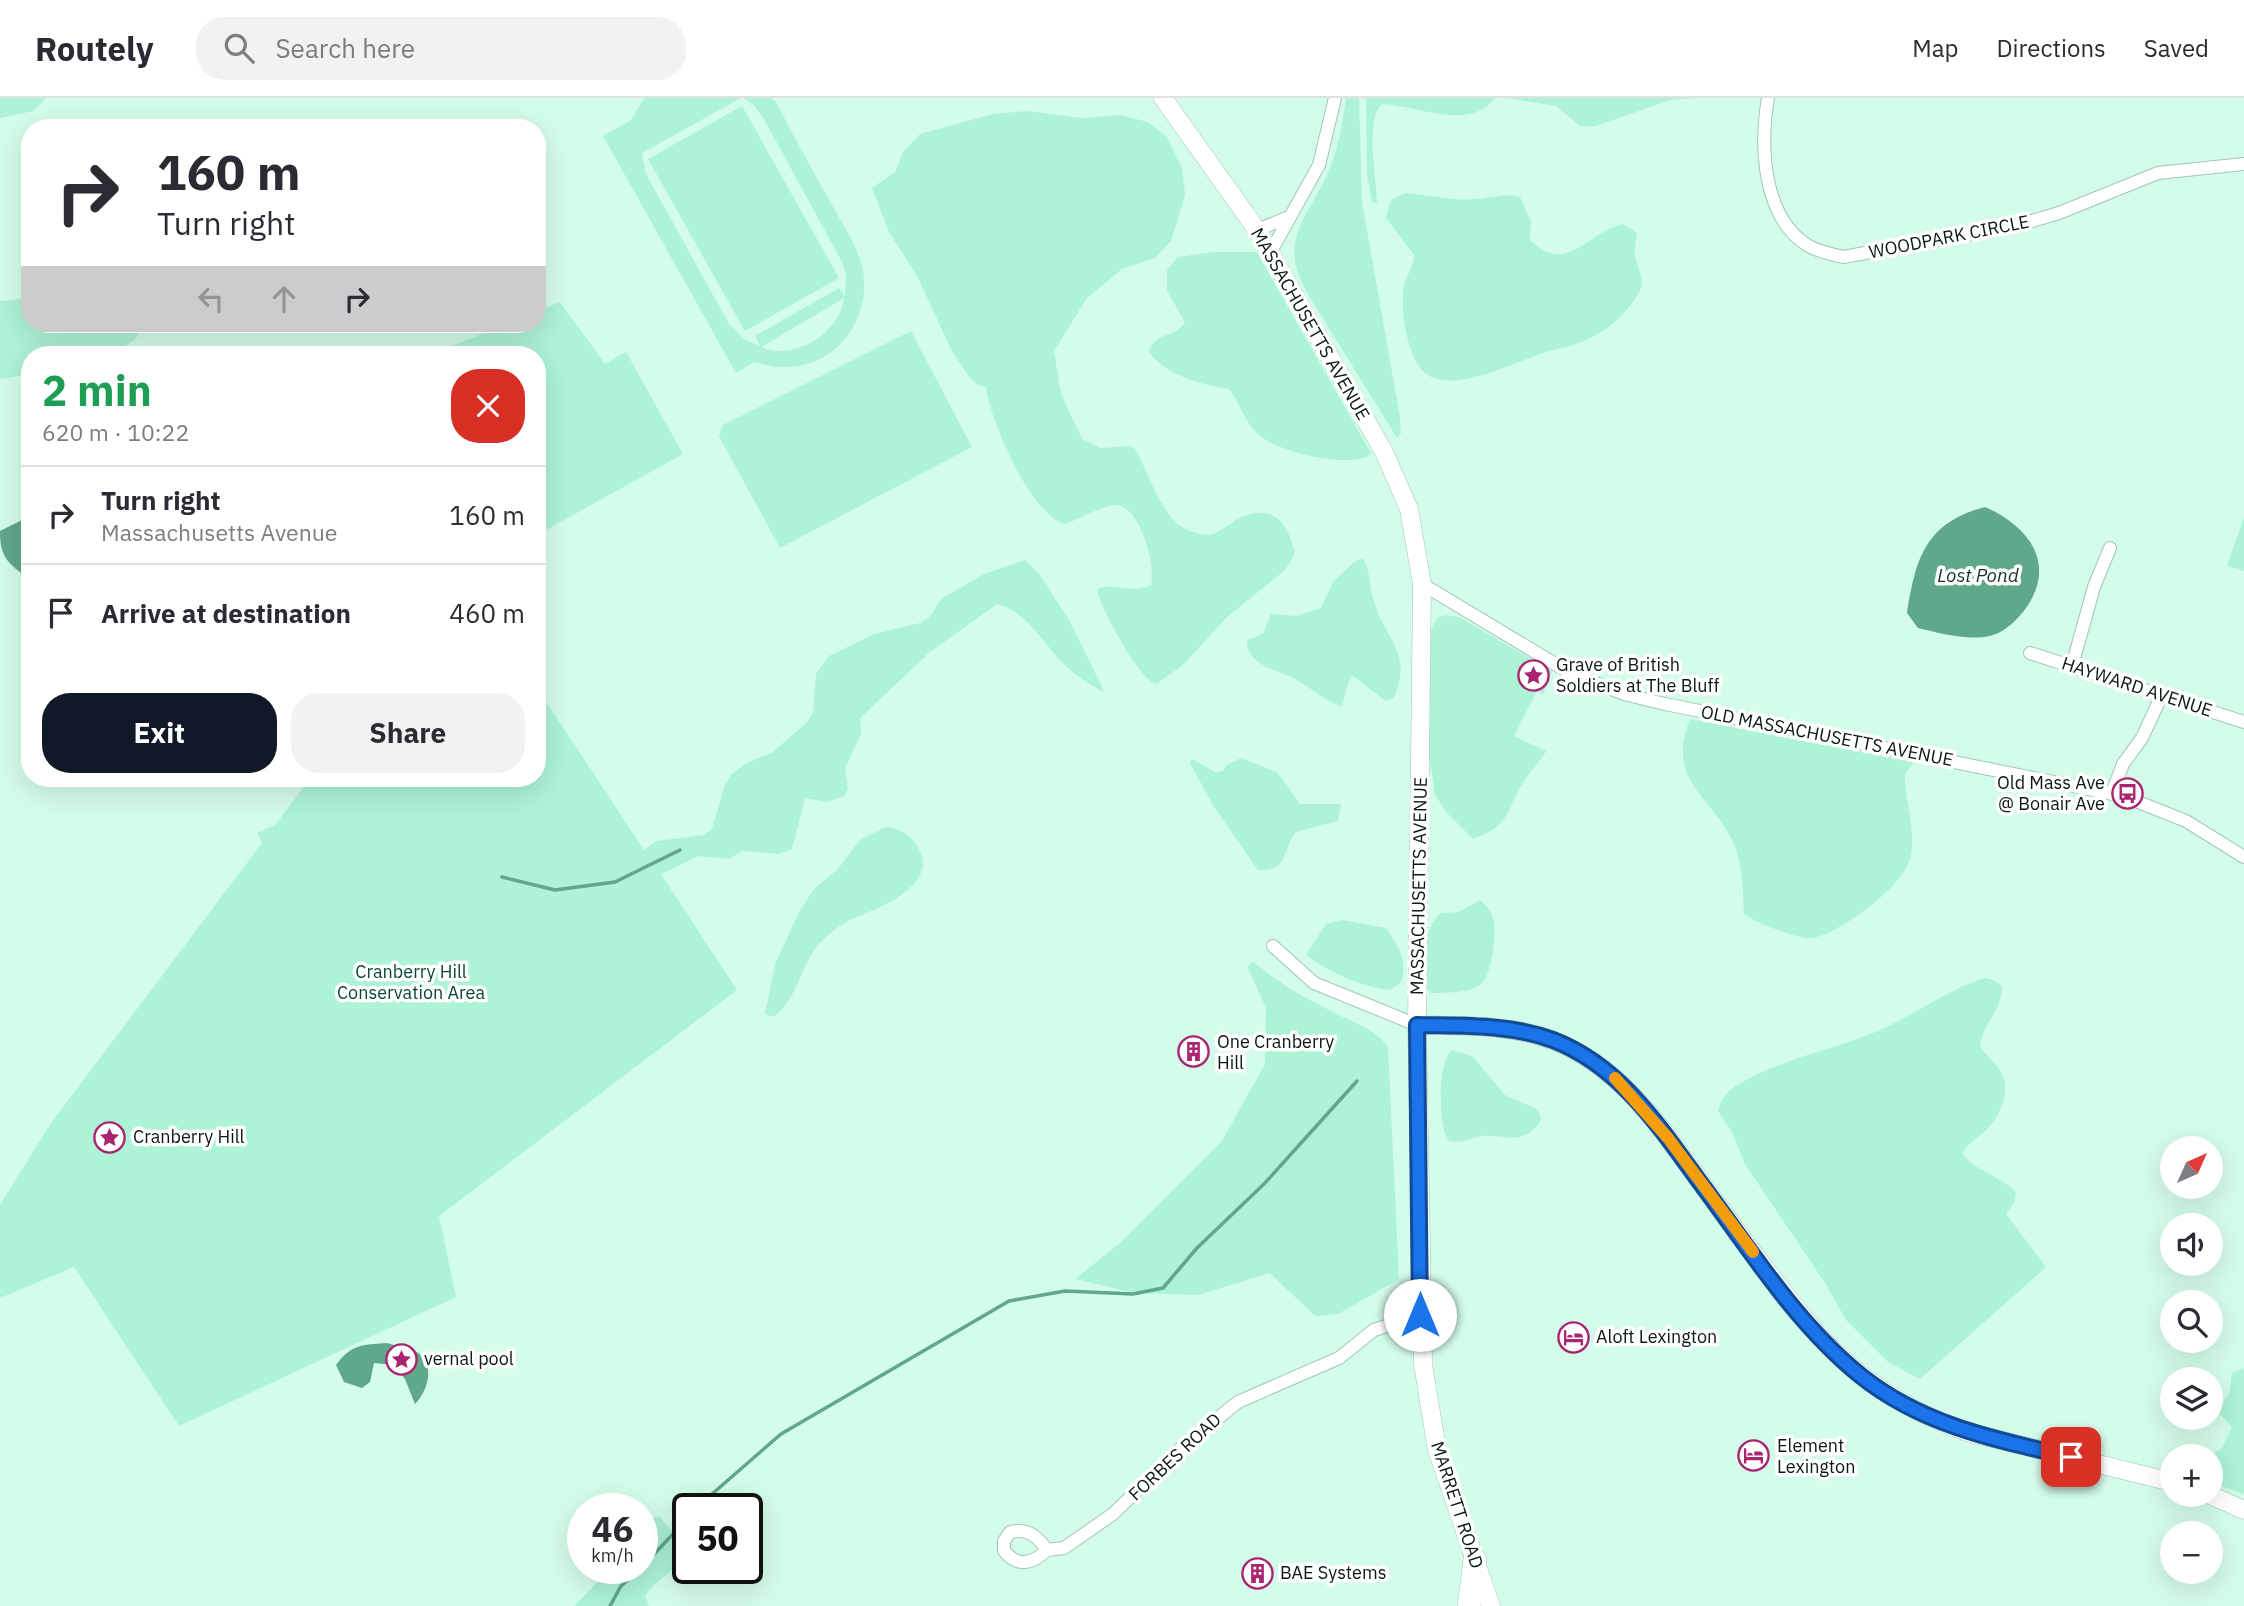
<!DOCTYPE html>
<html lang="en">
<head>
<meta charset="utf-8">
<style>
	body { margin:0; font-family:"IBM Plex Sans",sans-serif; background:#f2f2f3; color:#2b2b33; height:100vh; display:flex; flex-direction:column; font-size:26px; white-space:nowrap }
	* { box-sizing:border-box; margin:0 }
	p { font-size:23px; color:#7c7c81 }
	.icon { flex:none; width:38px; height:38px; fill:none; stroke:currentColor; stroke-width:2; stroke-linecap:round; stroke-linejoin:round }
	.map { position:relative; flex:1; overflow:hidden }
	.details { position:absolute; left:21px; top:248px; width:525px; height:441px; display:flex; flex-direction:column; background:#fff; border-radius:28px; box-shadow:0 7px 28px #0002 }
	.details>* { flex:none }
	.top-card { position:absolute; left:21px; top:21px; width:525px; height:214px; border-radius:28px; box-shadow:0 7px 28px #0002; background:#fff; color:#2b2b33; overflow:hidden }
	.needle { width:46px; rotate:45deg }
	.tools { position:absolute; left:2160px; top:1038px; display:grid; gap:14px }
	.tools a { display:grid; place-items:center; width:63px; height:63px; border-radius:50%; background:#fff; box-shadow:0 7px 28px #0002; font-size:35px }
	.speed { position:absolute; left:567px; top:1395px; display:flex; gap:14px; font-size:35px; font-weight:700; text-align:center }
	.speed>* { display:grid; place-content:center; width:91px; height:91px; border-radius:50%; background:#fff; box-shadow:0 7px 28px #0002; line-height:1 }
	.speed small { font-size:18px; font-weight:400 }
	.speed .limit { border:4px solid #111; border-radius:10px; background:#fff; color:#111 }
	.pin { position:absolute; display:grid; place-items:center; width:60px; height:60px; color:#fff; margin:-30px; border-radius:14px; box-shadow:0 4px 10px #0006 }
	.me { position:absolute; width:77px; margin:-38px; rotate:0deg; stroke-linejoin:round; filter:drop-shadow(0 0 5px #0008) }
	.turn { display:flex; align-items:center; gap:24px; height:147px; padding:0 21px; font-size:32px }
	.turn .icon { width:91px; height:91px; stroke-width:2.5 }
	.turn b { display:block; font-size:49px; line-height:60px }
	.lanes { display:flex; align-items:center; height:66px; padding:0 21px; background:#0003; justify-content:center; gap:35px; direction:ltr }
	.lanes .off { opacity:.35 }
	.round { display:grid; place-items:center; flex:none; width:74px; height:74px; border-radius:28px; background:#f2f2f3 }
	.head { display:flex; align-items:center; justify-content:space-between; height:119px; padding:0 21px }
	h1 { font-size:42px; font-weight:800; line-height:52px; color:#1e9e55 }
	.cta { display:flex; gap:14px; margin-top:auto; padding:14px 21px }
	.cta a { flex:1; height:80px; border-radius:28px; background:#111827; color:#fff; font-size:28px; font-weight:800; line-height:80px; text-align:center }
	.cta a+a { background:#f2f2f3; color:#2b2b33 }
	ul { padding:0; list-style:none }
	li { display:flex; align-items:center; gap:21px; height:98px; padding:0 21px; border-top:2px solid #e1e1e2 }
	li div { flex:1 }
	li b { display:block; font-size:26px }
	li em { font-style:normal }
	header { display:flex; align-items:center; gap:42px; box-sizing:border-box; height:98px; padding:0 35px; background:#fff; border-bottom:2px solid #e1e1e2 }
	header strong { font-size:33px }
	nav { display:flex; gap:38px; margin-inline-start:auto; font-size:24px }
	.search { width:490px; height:63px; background:#f2f2f3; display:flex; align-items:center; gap:18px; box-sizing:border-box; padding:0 24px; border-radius:28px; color:#7c7c81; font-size:26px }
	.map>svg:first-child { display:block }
	.green { fill:#adf3d5; fill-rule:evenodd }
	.water { fill:#60a88b }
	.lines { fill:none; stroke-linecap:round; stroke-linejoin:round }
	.stream { stroke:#60a88b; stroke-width:3.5 }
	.street-casing { stroke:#a0c7b5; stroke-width:14 }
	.secondary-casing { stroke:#a0c7b5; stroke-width:19 }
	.highway-casing { stroke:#a0c7b5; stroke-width:24 }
	.street { stroke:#fff; stroke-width:12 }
	.secondary { stroke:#fff; stroke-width:18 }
	.highway { stroke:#fff; stroke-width:23 }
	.route-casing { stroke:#114b97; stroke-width:18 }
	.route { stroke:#1a73e8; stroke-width:12 }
	.slow { stroke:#f59e0b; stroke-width:12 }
	.labels { text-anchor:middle; stroke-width:7; stroke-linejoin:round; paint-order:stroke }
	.street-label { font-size:18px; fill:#091812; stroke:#fff }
	.poi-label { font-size:18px; fill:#091812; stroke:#fff; text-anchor:start }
	.park-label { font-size:18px; fill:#0b4834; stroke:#fff }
	.water-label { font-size:19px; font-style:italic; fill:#133428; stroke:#fff }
</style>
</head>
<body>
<header>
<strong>Routely</strong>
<div class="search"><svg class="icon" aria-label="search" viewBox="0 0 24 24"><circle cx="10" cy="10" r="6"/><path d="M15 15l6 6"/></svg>Search here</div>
<nav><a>Map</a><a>Directions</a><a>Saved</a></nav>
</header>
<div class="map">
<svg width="2244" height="1508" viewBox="0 0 2244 1508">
	<rect width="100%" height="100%" fill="#d4fcea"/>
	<g class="green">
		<polygon points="0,0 46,0 33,13 0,20"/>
		<path d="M644,0h97l-99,55 4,21 83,150 17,16 14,6 -5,-10 84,-48 6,9 1,-23 -4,-12 -77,-141 -11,-16 -11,-7h28l5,4c18,35 37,69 56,103 12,22 30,47 32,73 2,27 -9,54 -29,71 -24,20 -52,22 -81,13l-18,11 -133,-237 28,-16zM844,200c-4,35 -50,64 -83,49z"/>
		<path d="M1346,0h13l3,104 38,215 1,16 -4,5 -91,-147c-27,-50 -1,-70 20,-114 12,-25 16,-52 20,-79z"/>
		<path d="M1366,0h129c-24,34 -80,7 -113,6 -18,18 -5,73 -5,99h-5l-5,-30z"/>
		<polygon points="1508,0 1694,0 1670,2 1596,28 1580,28 1556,8"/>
		<polygon points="742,8 839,180 745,233 648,61"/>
		<path d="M1028,13l53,7 39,-3 28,7 19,15 15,31 3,27 -14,46 -16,17 -33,11 -35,29 -33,53 7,43 21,45 18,9 30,-2 5,3c13,22 25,64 47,78 9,5 21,9 31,7 8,-3 16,-10 23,-14 33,-17 50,-3 58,30v6l-10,15 -57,46 -45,49 -26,18c-18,-6 -51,-70 -58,-89v-6c16,-7 32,6 53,-4 5,-19 -10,-77 -34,-80 -12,-1 -40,15 -52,19 -34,-9 -76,-105 -79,-137l-8,-2 -9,-8 -18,-28 -34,-73 -28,-44 -17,-44 23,-16 8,-20 17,-18 73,-20z"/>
		<path d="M1405,95c23,2 47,8 71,6 16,-1 28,-6 44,-2l11,25 -1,18c37,37 58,-9 93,-16l14,9c-1,6 -3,15 -2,21 2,18 14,25 0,45 -12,19 -33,35 -54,43 -13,6 -28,7 -41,12 -30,10 -96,45 -120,14 -14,-19 -20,-61 -16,-83 2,-10 9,-15 10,-30l-28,-37 5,-18z"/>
		<path d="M1213,154h44l114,201 -3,3c-23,12 -90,-4 -109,-21 -15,-13 -19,-32 -30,-46 -27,-4 -64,-14 -80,-37 4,-20 28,-14 36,-30l-18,-31v-21l11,-13z"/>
		<polygon points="30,200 30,226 142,226 144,228 134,242 112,257 30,257 30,276 0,281 0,203"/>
		<polygon points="560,204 605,266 626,254 683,356 537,437 537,257 430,257 506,226 537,226 537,213"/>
		<polygon points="911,233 972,349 780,450 719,338 723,327"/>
		<polygon points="2244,419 2244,473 2227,468"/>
		<path d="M1363,460c7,11 6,25 10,40 10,41 41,52 21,99l-8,4 -33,-25 -5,7 -6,24c-18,-7 -31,-19 -47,-28 -17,-9 -49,-14 -48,-39l16,-6 8,-20 26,2 24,-8 12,-26 21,-20z"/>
		<path d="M1025,462l15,15 29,45 36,73c-14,-8 -29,-17 -40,-28 -21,-20 -38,-54 -68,-61l-67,48 -70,66 1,16 -16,34 3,21 -4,7 -17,6 -22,-4 -13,51 -13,5 -37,-3 -13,8 -30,-3 -38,18 76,116 -298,226 17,81 -277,129 -105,-159 -74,31v-93l51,-82 211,-280 -5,-10 18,-8 35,-46h227v-91l107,162 13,-9 47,-6 8,-6 13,-45 7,-10 13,-10 28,-12 34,-30 6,-9 3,-39 13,-18 45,-22 46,-11 10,-6 11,-18 43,-25z"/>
		<path d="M1445,517l14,2 93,54 -9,23 -6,-3 -23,45 32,15c-6,11 -13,17 -20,27 -20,29 -13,47 -53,61l-25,-25 -13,-19 -7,-48 2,-116 7,-13z"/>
		<path d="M1690,621l224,43 -9,12c0,29 12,57 5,85 -7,27 -69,74 -97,79 -12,3 -58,-16 -69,-24 -2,-24 0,-46 -10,-70 -22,-49 -69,-62 -44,-125z"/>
		<path d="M1241,660l36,14 23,32h41l-3,17 -42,11c-15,20 -7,40 -38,38l-44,-63 -24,-44 2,-4 23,13 8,-1 4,-6z"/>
		<path d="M886,729c13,1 24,7 31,19 25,37 -35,61 -60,71 -14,5 -29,17 -39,28 -18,22 -21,56 -45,72l-8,-3 10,-50 25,-54 15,-22 22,-18 24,-31z"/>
		<path d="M1480,802c6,5 10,10 13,18 4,13 -1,60 -13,67 -12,8 -35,8 -49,8l-6,-6c0,-22 -4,-58 16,-74l18,-1z"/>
		<path d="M1342,822l44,8c11,16 23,33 15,54l-10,8c-31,-3 -60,-17 -85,-35l20,-31z"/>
		<path d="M1254,864c22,20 53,37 79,50 20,11 41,16 55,35l11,232 -61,35 -23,2 -45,-43 -72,22 -63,-2 -60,-14 45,-36 102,-102 43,-77 1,-56 -19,-42z"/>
		<path d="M1984,880l10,2 8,7c0,23 -19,36 -22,59 7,11 18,18 23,30 7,18 -4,42 -18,55 -8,8 -17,12 -23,22 10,16 37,22 54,39l-1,9 -9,13 40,53 -126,112 -32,-17 -42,-42 -21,-37 -80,-119 -13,-32 -14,-21c2,-10 9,-20 18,-25 40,-25 88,-34 132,-51 40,-15 74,-43 116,-57z"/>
		<path d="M1452,952l20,6 33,39 32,14c5,8 5,13 -2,19 -16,17 -33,6 -53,8 -12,2 -20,8 -33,5 -11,-14 -12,-80 3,-91z"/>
		<polygon points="2244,1270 2244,1396 2210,1384 2210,1358 2222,1350 2232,1329 2217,1313 2229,1296 2232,1275"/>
		<path d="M659,1418l22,25c4,33 -23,32 -36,56l4,9h-75l37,-38h31c0,-18 -6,-47 17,-52z"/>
	</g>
	<g class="water">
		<path d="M1985,409c44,19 72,57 41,101 -8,11 -20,23 -33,27 -23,7 -53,-2 -75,-7l-11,-15c9,-55 18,-90 78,-106z"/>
		<path d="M30,418v55l-9,2c-17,-13 -21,-21 -21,-42z"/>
		<path d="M387,1245c9,3 20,4 28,8 21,11 14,39 0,53l-10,-25 -11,-14 -20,-2 -4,19 -8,6 -18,-6 -8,-17c16,-21 25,-20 51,-22z"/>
	</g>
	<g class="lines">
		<g class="stream">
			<polyline points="502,779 555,792 615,784 680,752"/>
			<polyline points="696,1410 781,1336 1009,1203 1065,1193 1133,1196 1163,1190 1197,1150 1265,1085 1357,983"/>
			<polyline points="642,1469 688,1420"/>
			<polyline points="610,1508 621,1488 641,1470"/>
		</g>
		<defs>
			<g id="street">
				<path d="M1768,0c-8,47 -6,118 39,147 11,7 24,9 36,12l172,-31 44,-13 99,-40 86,-9"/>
				<polyline points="1257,132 1289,119"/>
				<polyline points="1270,155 1319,67 1335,0"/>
				<polyline points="1422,486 1570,575 1624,596 1665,606 2123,698 2186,723 2244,759"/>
				<polyline points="2030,555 2244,624"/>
				<polyline points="2072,568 2094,489 2110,450"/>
				<polyline points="2112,695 2123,666 2142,640 2162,597"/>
				<polyline points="1273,848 1314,885 1417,927"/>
				<path d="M1047,1452c-15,14 -29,18 -43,1v-10l6,-9c18,-4 27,4 37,18l17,-2 49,-34 68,-66 57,-46 101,-44 35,-28 46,-15"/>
			</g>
			<g id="secondary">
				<polyline points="1163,0 1257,132 1384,354 1409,411 1422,486 1417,927 1423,1266 1437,1352 1491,1508"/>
				<path d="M1417,927c46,1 94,-1 137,16 74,29 118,102 163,163 33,45 66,89 101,131 43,46 90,76 149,97l205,50"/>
				<polyline points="2208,1396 2244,1412"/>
			</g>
			<polyline id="highway" points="1469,1508 1475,1462"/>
		</defs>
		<use href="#street" class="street-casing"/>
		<use href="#secondary" class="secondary-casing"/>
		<use href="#highway" class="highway-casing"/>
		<use href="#street" class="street"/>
		<use href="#secondary" class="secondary"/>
		<use href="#highway" class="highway"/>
	</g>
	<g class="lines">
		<defs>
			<path id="route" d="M1420,1217l-3,-290c46,1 93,-1 136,15 65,25 104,83 143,137 51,68 99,146 165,199 61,49 135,64 210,81"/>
		</defs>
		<use href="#route" class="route-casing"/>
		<use href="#route" class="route"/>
		<polyline class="slow" points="1615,980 1668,1040 1753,1154"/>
	</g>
	<defs>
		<symbol id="sight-ring" viewBox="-11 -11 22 22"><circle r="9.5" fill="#fff" stroke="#aa256f" stroke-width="1.5"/><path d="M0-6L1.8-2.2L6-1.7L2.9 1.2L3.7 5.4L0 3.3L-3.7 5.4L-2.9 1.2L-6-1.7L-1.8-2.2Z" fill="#aa256f"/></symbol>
		<symbol id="bus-ring" viewBox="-11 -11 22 22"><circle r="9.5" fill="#fff" stroke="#aa256f" stroke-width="1.5"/><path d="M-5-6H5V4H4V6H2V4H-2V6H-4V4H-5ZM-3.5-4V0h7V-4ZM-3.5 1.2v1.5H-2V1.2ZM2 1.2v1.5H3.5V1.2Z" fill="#aa256f"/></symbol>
		<symbol id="building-ring" viewBox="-11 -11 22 22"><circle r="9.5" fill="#fff" stroke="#aa256f" stroke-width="1.5"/><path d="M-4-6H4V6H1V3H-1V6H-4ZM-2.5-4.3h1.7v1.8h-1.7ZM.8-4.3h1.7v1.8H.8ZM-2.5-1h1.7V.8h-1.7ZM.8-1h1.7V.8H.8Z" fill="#aa256f"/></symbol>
		<symbol id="hotel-ring" viewBox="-11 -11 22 22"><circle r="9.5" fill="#fff" stroke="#aa256f" stroke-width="1.5"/><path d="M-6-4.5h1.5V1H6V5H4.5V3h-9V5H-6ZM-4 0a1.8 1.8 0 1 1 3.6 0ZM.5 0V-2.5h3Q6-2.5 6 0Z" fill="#aa256f"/></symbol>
	</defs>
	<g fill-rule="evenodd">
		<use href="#sight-ring" x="1516" y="560" width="35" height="35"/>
		<use href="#bus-ring" x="2110" y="678" width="35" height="35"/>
		<use href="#building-ring" x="1176" y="936" width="35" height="35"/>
		<use href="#sight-ring" x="92" y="1022" width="35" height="35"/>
		<use href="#hotel-ring" x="1556" y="1222" width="35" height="35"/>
		<use href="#sight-ring" x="384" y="1244" width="35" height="35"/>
		<use href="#hotel-ring" x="1736" y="1340" width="35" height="35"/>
		<use href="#building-ring" x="1240" y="1458" width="35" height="35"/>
	</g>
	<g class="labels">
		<g class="street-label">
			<text transform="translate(1949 139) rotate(-11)" y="6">WOODPARK CIRCLE</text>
			<text transform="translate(1310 226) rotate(60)" y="6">MASSACHUSETTS AVENUE</text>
			<text transform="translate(2137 589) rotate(18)" y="6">HAYWARD AVENUE</text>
			<text transform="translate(1827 638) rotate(11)" y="6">OLD MASSACHUSETTS AVENUE</text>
			<text transform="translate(1419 788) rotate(-89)" y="6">MASSACHUSETTS AVENUE</text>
			<text transform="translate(1175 1359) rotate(-43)" y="6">FORBES ROAD</text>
			<text transform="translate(1457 1407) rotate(72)" y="6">MARRETT ROAD</text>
		</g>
		<g class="poi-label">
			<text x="1556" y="573">Grave of British<tspan x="1556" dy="21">Soldiers at The Bluff</tspan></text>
			<text x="2105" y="691" text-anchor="end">Old Mass Ave<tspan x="2105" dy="21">@ Bonair Ave</tspan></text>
			<text x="1217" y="950">One Cranberry<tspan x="1217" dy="21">Hill</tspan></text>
			<text x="133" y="1045">Cranberry Hill</text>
			<text x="1596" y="1245">Aloft Lexington</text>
			<text x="424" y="1267">vernal pool</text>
			<text x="1777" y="1354">Element<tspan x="1777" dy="21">Lexington</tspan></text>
			<text x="1280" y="1481">BAE Systems</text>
		</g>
		<g class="park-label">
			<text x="411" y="880">Cranberry Hill<tspan x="411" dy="21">Conservation Area</tspan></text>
		</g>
		<g class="water-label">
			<text x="1978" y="484">Lost Pond</text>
		</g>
	</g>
</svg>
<div class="tools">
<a><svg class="needle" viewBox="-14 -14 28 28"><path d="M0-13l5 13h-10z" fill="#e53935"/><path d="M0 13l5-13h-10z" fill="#7c7c81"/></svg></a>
<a><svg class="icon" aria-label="sound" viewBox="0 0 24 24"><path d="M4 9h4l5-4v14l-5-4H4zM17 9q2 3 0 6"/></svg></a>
<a><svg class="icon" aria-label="search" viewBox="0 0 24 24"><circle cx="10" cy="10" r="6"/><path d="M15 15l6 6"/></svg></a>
<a><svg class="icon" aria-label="layers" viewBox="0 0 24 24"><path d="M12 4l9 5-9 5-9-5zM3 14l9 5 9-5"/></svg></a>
<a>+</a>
<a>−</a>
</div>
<div class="speed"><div>46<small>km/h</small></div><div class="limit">50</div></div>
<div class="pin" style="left:2071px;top:1359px;background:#d93025"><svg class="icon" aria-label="arrive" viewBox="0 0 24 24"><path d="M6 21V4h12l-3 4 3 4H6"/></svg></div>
<svg class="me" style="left:1420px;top:1217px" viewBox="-20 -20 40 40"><circle r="19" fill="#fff"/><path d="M0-13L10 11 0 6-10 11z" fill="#1a73e8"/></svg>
<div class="top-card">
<div class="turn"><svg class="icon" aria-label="right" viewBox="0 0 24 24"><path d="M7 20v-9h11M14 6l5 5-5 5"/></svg><div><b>160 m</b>Turn right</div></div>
<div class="lanes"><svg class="icon off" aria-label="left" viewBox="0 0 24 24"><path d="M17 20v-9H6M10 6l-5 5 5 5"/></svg><svg class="icon off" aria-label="ahead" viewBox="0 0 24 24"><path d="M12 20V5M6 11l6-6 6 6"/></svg><svg class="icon" aria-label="right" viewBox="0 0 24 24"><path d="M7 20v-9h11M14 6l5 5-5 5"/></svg></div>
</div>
<section class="details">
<div class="head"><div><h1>2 min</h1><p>620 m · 10:22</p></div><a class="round" style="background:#d93025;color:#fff"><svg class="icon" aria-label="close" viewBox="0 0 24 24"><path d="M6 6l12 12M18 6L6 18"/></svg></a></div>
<ul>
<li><svg class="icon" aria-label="right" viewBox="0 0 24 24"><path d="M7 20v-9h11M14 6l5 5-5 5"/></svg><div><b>Turn right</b><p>Massachusetts Avenue</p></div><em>160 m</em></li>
<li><svg class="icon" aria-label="arrive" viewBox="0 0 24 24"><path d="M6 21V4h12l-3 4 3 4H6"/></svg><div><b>Arrive at destination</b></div><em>460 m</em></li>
</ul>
<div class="cta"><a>Exit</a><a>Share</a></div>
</section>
</div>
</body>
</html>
